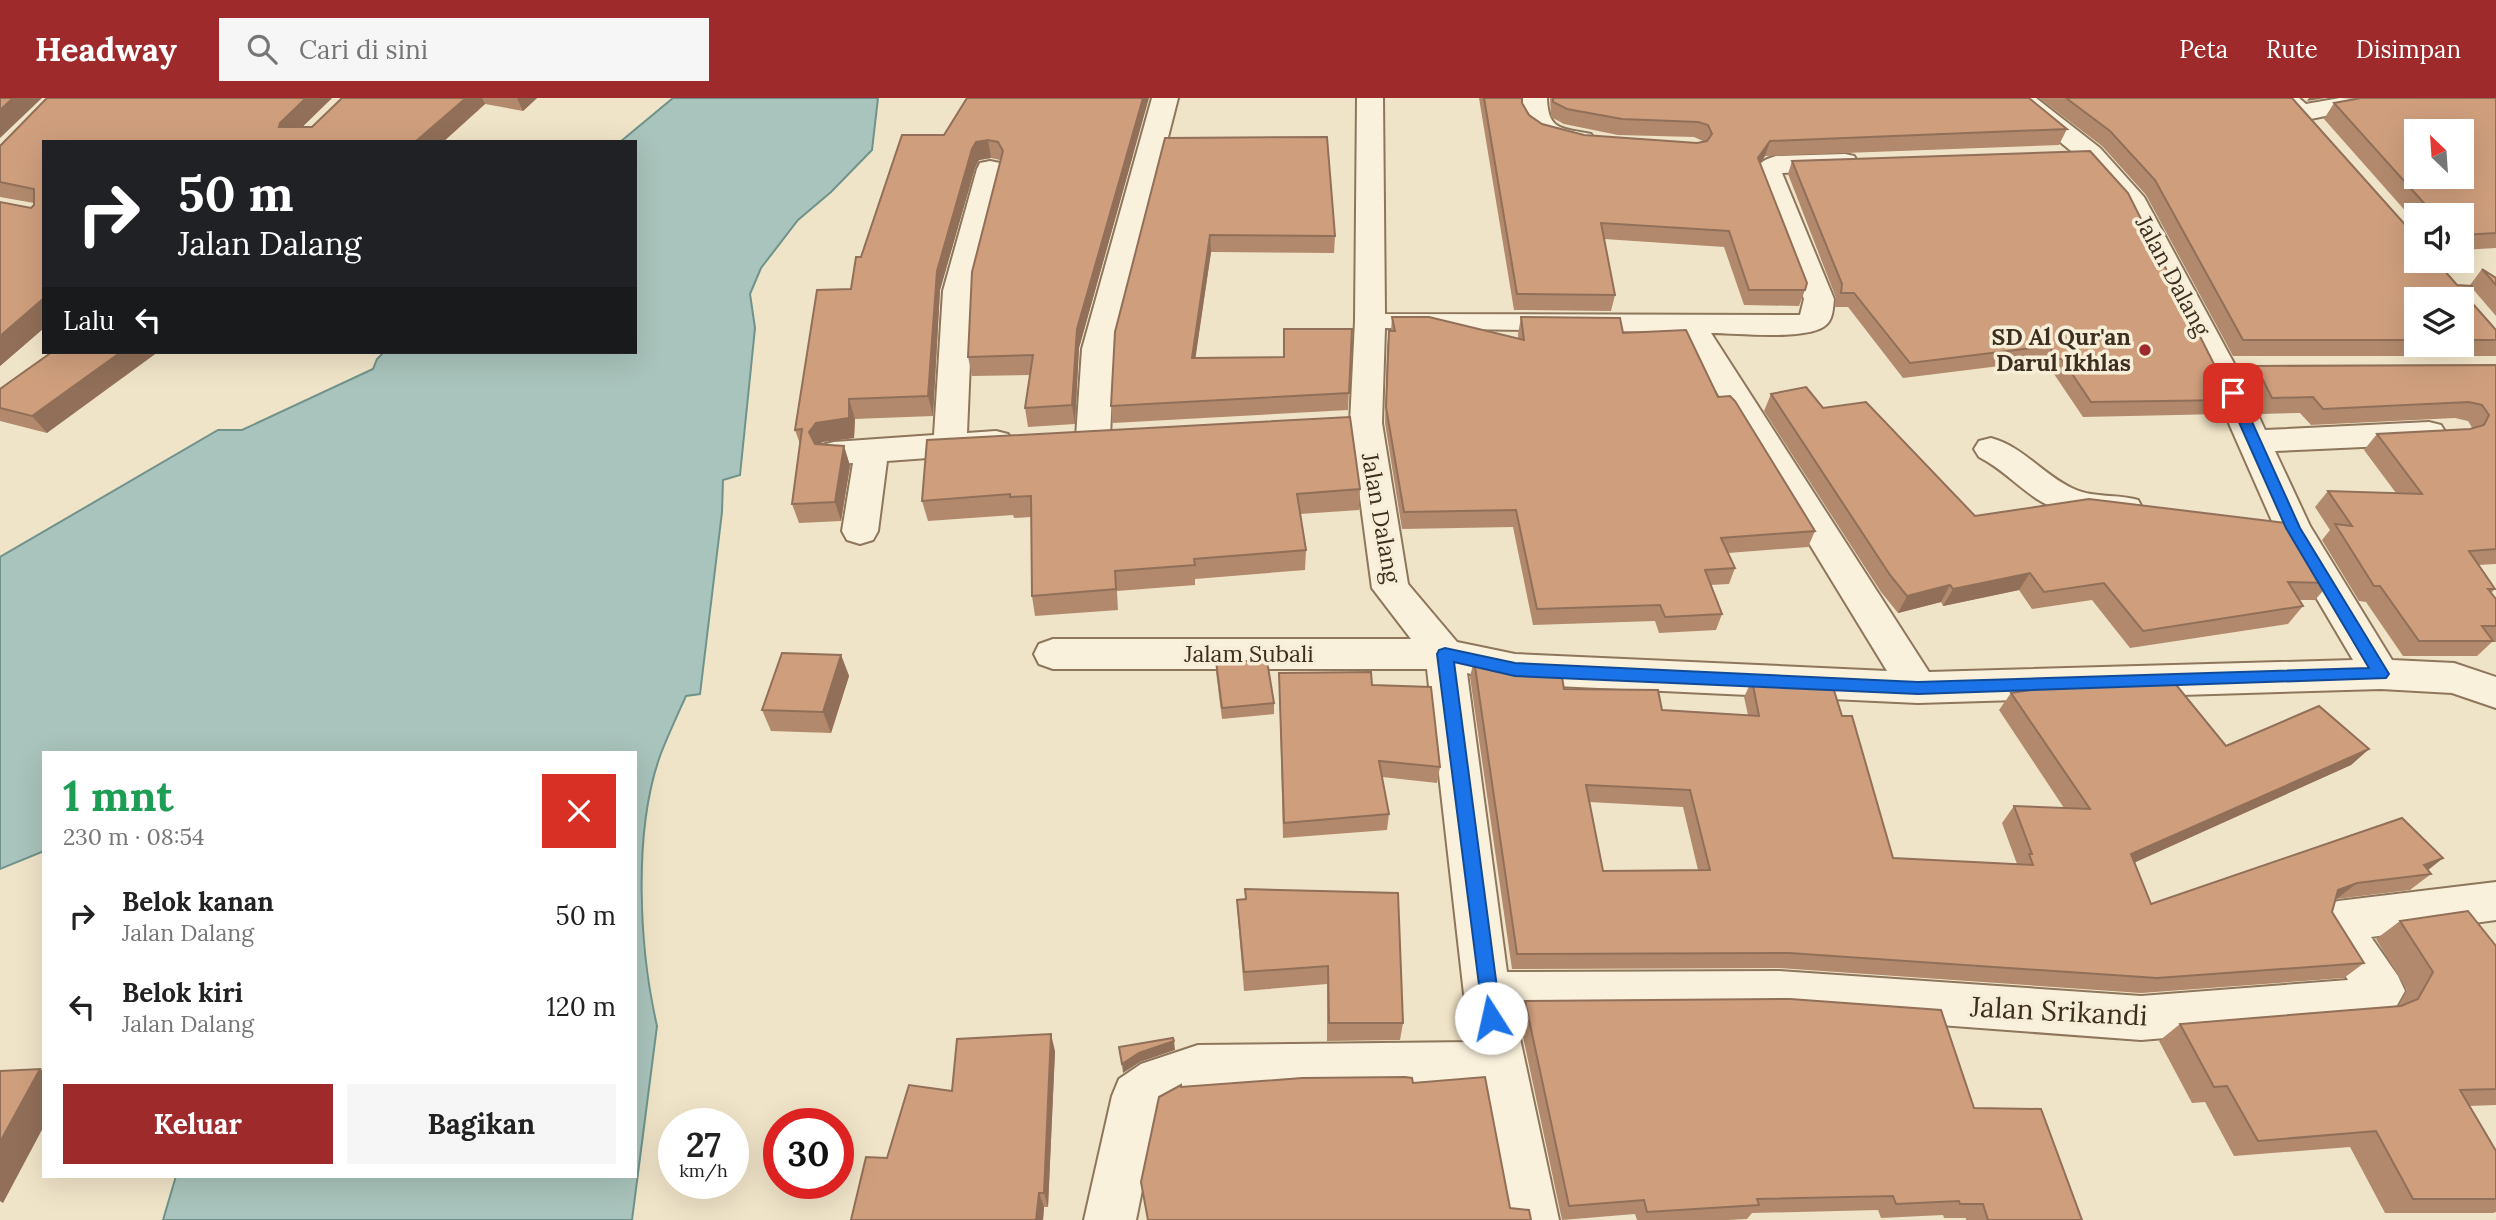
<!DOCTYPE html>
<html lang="id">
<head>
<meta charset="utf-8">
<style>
	body { margin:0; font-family:Lora,serif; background:#f6f6f6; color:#222; height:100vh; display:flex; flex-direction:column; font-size:26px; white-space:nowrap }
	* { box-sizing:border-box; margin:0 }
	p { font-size:23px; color:#767676 }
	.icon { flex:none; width:38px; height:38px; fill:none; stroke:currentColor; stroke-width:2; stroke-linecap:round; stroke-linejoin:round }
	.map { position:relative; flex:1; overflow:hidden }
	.drawer { position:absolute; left:42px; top:653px; width:595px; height:427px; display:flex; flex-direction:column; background:#fff; border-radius:0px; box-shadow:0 7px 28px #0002 }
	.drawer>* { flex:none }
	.top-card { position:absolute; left:42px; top:42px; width:595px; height:214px; border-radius:0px; box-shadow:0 7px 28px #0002; background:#202124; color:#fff; overflow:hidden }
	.needle { width:46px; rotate:335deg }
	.controls { position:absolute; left:2404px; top:21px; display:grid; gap:14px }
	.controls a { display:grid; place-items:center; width:70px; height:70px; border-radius:0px; background:#fff; box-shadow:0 7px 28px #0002; font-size:35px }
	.speed { position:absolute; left:658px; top:1010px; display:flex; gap:14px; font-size:35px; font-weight:700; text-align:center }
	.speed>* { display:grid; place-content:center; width:91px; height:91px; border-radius:50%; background:#fff; box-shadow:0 7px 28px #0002; line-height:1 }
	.speed small { font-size:18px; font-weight:400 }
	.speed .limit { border:10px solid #d22; background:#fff; color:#111 }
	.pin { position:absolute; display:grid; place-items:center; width:60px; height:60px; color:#fff; margin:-30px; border-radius:14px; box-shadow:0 4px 10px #0006 }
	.me { position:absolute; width:77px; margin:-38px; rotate:350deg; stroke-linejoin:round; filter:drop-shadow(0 0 5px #0008) }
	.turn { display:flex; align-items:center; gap:24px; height:147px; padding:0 21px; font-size:32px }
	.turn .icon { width:91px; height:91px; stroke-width:2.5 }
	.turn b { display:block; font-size:49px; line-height:60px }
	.then { display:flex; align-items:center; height:66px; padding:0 21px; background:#0003; gap:14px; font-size:26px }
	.round { display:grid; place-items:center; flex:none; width:74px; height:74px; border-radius:0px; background:#f6f6f6 }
	.summary { display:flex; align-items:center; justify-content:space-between; height:119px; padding:0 21px }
	h1 { font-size:42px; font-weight:700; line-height:52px; color:#1e9e55 }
	.cta { display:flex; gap:14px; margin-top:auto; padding:14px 21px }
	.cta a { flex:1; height:80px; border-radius:0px; background:#9e2a2b; color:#fff; font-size:28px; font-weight:700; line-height:80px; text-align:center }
	.cta a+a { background:#f6f6f6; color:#222 }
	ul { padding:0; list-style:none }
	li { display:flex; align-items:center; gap:21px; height:91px; padding:0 21px }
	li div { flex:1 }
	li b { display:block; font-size:26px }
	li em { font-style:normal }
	header { display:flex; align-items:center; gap:42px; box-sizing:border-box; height:98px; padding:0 35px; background:#9e2a2b; color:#fff }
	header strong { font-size:33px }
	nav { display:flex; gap:38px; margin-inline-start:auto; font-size:24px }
	.search { width:490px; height:63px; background:#f6f6f6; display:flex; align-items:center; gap:18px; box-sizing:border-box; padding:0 24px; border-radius:0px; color:#767676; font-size:26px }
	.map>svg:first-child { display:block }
	.water { fill:#a9c4bc; stroke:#6f938a; stroke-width:2 }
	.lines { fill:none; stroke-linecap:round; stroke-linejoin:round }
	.minor-casing { stroke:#8d765c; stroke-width:4 }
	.minor { fill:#faf1dc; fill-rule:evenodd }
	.wall { fill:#b2896c; fill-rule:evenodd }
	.shaded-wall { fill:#916f58 }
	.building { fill:#cf9f7d; stroke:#916f58; stroke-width:2; fill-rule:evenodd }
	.route { fill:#1a73e8; stroke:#114b97; stroke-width:2 }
	.poi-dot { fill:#9e2a2b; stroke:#f7eed8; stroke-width:2.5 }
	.labels { text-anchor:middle; stroke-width:7; stroke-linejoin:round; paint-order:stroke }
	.street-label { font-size:23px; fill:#3d2e20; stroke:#f7eed8 }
	.poi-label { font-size:23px; font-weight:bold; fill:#3d2e20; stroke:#f7eed8; text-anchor:end }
	.near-street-label { font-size:28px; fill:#3d2e20; stroke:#f7eed8 }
</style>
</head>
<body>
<header>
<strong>Headway</strong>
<div class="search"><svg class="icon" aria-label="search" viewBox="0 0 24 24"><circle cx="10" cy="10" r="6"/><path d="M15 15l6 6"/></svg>Cari di sini</div>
<nav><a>Peta</a><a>Rute</a><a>Disimpan</a></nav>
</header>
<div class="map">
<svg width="2496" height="1122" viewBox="0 0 2496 1122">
	<rect width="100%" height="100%" fill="#f0e4c8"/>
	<path class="water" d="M673,0h205l-6,52 -41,42 -33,28 -37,48 -11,26 5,34 -15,147 -17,5 -1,32 -22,182 -14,2c-9,20 -18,39 -26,60 -27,76 -21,192 -3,270l-25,194h-469l13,-44h459v-424h-591v99l-44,18v-312l218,-127h24l131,-61 4,-10 7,-7h251v-210h-15z"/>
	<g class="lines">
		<defs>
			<g id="minor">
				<polygon points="1152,0 1178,0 1114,251 1110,339 1105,347 1093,350 1081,347 1076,339 1082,251"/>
				<path d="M1357,0h26l2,216 415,1 4,-16 -48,-126c2,-11 10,-14 20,-17l69,-2 9,2 4,6 -4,6 -9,2 -63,3 52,126c-1,9 -1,20 -8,26 -18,16 -90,8 -115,8l218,339 424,-12 -78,-132 -70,-159 -83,-163 -40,-46 -75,-62h29l64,50 44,49 93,172 28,61 164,-8 12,3 5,8 -5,8 -12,3 -154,7 35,75 82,134 62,3 42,14v31l-44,-15 -71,-4 -463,14 -403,-19 -48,-11 40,299 272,-1 362,25 207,-16 -33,-54 7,-19 16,-6 158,-19v38l-125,17 27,39 7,15 -13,23 -16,7 -235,19 -362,-27 -264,2 44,205h-52l-25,-132 -284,3 -26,9 -14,10 -22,110h-52l28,-124 7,-17 22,-15 57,-19 275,-3 -9,-48 -37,-325h-374l-14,-5 -5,-10 5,-10 14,-5h358l-39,-51 -22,-165 5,-102zM1385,230l295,4 207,339 -372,-17 -58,-12 -49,-58 -26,-161z"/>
				<path d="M1521,0h26c1,34 16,30 44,36l4,6 -4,6c-35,8 -69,-11 -70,-48z"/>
				<polygon points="2271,0 2299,0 2306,6 2340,0 2383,2 2379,7 2301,23 2292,20"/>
				<polygon points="990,63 1000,65 1003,71 973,193 967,335 996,333 1008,336 1013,344 1008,352 996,355 887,363 878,433 873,442 860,446 847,442 842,433 853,365 834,366 822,363 817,355 822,347 834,344 934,337 943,193 977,71 980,65"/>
				<path d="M1991,340c33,9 52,37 83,51 19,9 44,5 64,11l5,9 -5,9c-30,8 -75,-2 -101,-19 -20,-13 -36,-31 -58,-42l-5,-8 5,-8z"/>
			</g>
		</defs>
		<use href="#minor" class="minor-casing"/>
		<use href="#minor" class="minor"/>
	</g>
	<g class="wall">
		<polygon points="47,0 332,0 302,29 312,29 342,0 537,0 523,13 485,6 443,44 44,44 44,230 0,268 0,104 31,110 34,107 34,105 0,99 0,48"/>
		<polygon points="1479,0 1522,0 1522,5 1529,17 1542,26 1584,37 1697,45 1705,44 1694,39 1618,37 1564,26 1551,19 1550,0 2029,0 2067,31 2059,47 1765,58 1760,65 1805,192 1799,208 1744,207 1724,149 1604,141 1615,197 1611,213 1514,212"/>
		<path d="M2039,0h253l165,187h13l12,-16 14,9v38l-24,-28 1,16 23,26v26h-263l-87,-161 -44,-49zM2417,201h45v46h-45z"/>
		<polygon points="2496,0 2496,150 2462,152 2462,117 2417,117 2417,126 2324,21 2334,5"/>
		<polygon points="944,37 1133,57 1079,250 1075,326 1028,329 1025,310 1030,277 972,278 968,259 1000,62 991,60 979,62 975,70 940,192 933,318 855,321 854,340 822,344 820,347 844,348 850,368 841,423 799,425 792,406 800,346 795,332 851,191 861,159"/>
		<polygon points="1165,40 1335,138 1334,155 1211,154 1195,260 1283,259 1284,231 1352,231 1348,312 1113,325 1111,308"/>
		<polygon points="1792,63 2232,302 2222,316 2083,319 2054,276 2050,276 2041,263 1903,280 1848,209 1835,209 1836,200 1788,76"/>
		<polygon points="1392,219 1518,241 1518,236 1521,219 1623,235 1718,299 1815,433 1808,449 1728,455 1735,470 1729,486 1711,487 1722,516 1716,532 1659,535 1655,523 1533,527 1513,429 1402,431 1385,325 1387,249 1389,233 1391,233"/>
		<polygon points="46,258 47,335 0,323 0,291"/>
		<polygon points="2496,267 2496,466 2479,467 2495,491 2491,495 2496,501 2496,544 2492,544 2477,558 2403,558 2366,504 2359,503 2322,442 2330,432 2315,409 2328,393 2396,395 2364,352 2377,336 2473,331 2468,323 2455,320 2311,327 2300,315 2260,316 2245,284 2256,268"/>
		<polygon points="1771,296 1823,310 1975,418 2330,485 2315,502 2299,502 2303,508 2288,526 2130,550 2092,502 2032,511 2019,492 1943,508 1941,504 1898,515 1881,494 1764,313"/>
		<polygon points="927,342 1360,391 1359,412 1300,416 1306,452 1305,472 1195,481 1195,487 1117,493 1118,512 1035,518 1032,498 1031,419 1014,420 1013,417 928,423 922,403"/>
		<polygon points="841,557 849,578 831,635 771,633 762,612"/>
		<path d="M1474,562l90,29 98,21 86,5 -4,-18 8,-17 90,36 51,142 124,6 -15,-41 12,-17 50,2 -65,-98 12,-17 215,53 143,3 -18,16 -217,97 17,42 292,-46 -15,12 3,4 -21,16 -74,9 -4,13 32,51 -20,15 -203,15 -362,-25 -267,1 -42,-292zM1589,704l94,5 15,63 -95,1z"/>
		<polygon points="1216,563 1274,605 1274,616 1222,621 1216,574"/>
		<polygon points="1279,575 1372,587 1440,669 1437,685 1382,679 1389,716 1387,732 1283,740"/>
		<polygon points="1245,791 1403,925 1400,942 1327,943 1327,886 1244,893 1238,821 1237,802 1245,801"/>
		<polygon points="2400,823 2496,848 2496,1007 2469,1008 2496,1053 2496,1114 2493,1115 2385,1115 2350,1049 2234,1058 2205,1004 2192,1005 2159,943 2180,926 2398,908 2407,892 2376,841"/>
		<polygon points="1525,903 1974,1010 2082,1122 1966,1122 1966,1120 1944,1120 1943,1117 1881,1120 1878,1112 1752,1115 1747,1121 1728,1122 1637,1122 1635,1116 1562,1122 1519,920"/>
		<polygon points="1055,953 1048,1109 1044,1109 1043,1122 851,1122 887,1060"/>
	</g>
	<g class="shaded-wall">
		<polygon points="13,0 42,0 0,40 0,12"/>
		<polygon points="306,0 332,0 289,42 279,29 280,25"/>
		<polygon points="466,0 482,0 485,6 443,44 415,44"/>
		<polygon points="517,0 537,0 523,13"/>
		<polygon points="1143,0 1149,0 1079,250 1075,326 1072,307 1077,231"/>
		<polygon points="2309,0 2325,0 2307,3"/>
		<polygon points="988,42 991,60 979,62 975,70 940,192 933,318 928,298 937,173 972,51 976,44"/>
		<polygon points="1770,43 1765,58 1754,76 1758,60"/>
		<polygon points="1210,137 1211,154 1193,277 1192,260"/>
		<polygon points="44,200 44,230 0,268 0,238"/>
		<polygon points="121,254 158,254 47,335 32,318"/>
		<polygon points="849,301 855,321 854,340 822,344 815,354 809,334 816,325"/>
		<polygon points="844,348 850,368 841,423 835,404"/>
		<polygon points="2030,475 2019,492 1943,508 1953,491"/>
		<polygon points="1950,487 1941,504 1898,515 1907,498"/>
		<polygon points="841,557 849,578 831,635 823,614"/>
		<polygon points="2369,651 2351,667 2116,773 2131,756"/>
		<polygon points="2443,760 2423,776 2424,767"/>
		<polygon points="2357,785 2338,800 2320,808 2338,792"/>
		<polygon points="1051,936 1055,953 1048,1109 1044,1095"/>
		<polygon points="1174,943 1175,952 1140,964 1123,975 1122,966 1139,955"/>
		<polygon points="40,971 44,973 44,1028 3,1105 0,1103 0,1044"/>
		<polygon points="1039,1095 1044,1109 1043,1122 1036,1122"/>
	</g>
	<g class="building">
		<polygon points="0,0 13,0 0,12"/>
		<polygon points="47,0 306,0 280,25 279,29 312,29 342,0 466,0 415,44 44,44 44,200 0,238 0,104 31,110 34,107 34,91 0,84 0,48"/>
		<polygon points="967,0 1143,0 1077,231 1072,307 1025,310 1033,257 968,259 972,174 1003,53 998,44 988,42 976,44 972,51 937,173 928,298 849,301 849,320 816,325 809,334 815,346 844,348 835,404 792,406 802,331 795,332 817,192 851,191 856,159 861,159 902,37 944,37"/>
		<polygon points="1484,0 1522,0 1522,5 1529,17 1542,26 1584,37 1697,45 1707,43 1712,36 1708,27 1698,24 1622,21 1567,11 1553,4 1553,0 2029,0 2067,31 1770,43 1758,60 1807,185 1805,192 1749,192 1729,133 1601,125 1615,197 1517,196"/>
		<polygon points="2066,0 2292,0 2417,140 2417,163 2436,163 2457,187 2472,188 2473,206 2496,232 2496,242 2462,242 2462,201 2417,201 2417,242 2243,242 2155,82 2110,33"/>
		<path d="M2361,0h135v135l-34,2v-20h-31v-4l-97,-108zM2417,33h45v46h-45z"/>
		<polygon points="1327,39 1335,138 1210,137 1192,260 1284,259 1284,231 1352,231 1349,295 1111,308 1115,234 1165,40"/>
		<polygon points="2090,53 2128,95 2232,302 2091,304 2062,261 2058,261 2049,248 1910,265 1854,195 1841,195 1842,186 1792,63"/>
		<polygon points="2482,171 2496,180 2496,187"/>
		<polygon points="1392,219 1429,219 1524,242 1521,219 1620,220 1623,235 1686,232 1718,299 1730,298 1735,303 1815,433 1721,440 1735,470 1705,472 1722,516 1665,519 1660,507 1537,511 1516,412 1404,414 1386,309 1389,233 1395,233"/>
		<polygon points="52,254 121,254 32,318 0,310 0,291"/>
		<polygon points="2496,267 2496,451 2469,453 2495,491 2488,491 2496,501 2496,528 2482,528 2493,543 2419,543 2380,488 2374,488 2335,426 2352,428 2328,393 2422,396 2377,336 2470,331 2484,327 2489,317 2482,307 2469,304 2323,311 2313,299 2272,300 2256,268"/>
		<polygon points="1806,289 1823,310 1866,304 1975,418 2089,401 2295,426 2330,485 2288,484 2303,508 2143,533 2104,485 2044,494 2030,475 1953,491 1950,487 1907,498 1890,477 1771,296"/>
		<polygon points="1350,319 1360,391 1297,396 1306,452 1194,461 1195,467 1115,473 1116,491 1032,498 1031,398 1010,399 1010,396 922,403 927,342"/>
		<polygon points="782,555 841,557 823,614 762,612"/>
		<path d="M1474,562l45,9 42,2 3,18 94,1 4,20 97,6 -7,-36 80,4 10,32h10l41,142 140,7 -4,-11h3l-18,-48 76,3 -79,-116 58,-9 104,-3 53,65 93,-40 50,43 -238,105 20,50 251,-86 41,40 -19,7 7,9 -74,9 -19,7 -6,22 32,51 -207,15 -368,-25 -272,1zM1586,687l104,5 20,80 -107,1z"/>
		<polygon points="1216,563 1267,563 1274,605 1222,610"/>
		<polygon points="1371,574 1372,587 1431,589 1440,669 1379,663 1389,716 1284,725 1279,575"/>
		<polygon points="1245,791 1398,795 1403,925 1329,925 1328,868 1244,874 1237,802 1246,801"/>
		<polygon points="2468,813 2496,848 2496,991 2460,992 2496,1053 2496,1101 2413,1101 2376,1033 2258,1043 2227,988 2214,989 2180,926 2401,908 2418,901 2433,874 2400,823"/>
		<polygon points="1790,901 1941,912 1974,1010 2041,1011 2082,1122 1988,1122 1983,1106 1960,1106 1959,1103 1896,1106 1893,1098 1757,1101 1759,1107 1647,1114 1644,1102 1569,1108 1525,903"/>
		<polygon points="1051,936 1044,1095 1039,1095 1036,1122 851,1122 866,1059 887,1060 909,987 952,993 957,941"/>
		<polygon points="1173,940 1174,943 1139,955 1122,966 1119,949"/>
		<polygon points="40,971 0,1044 0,973"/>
		<polygon points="1405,979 1412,980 1413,985 1485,979 1510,1110 1529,1112 1531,1122 1148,1122 1141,1084 1159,999 1181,987 1181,989 1302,980"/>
	</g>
	<polygon class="route" points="2233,290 2239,295 2300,430 2386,571 2389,576 2386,580 1918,596 1515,578 1454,564 1501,920 1498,926 1491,929 1484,926 1437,556 1439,552 1445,550 1515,565 1918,584 2369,570 2286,430 2226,295"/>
	<circle class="poi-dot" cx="2145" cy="252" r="7"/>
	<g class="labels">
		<g class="street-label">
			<text transform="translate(2173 178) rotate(62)" y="8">Jalan Dalang</text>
			<text transform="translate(1381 420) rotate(80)" y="8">Jalan Dalang</text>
			<text x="1249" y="564">Jalam Subali</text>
		</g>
		<g class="poi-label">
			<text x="2131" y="247">SD Al Qur'an<tspan x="2131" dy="26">Darul Ikhlas</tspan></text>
		</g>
		<g class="near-street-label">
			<text transform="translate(2059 913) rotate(3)" y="10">Jalan Srikandi</text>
		</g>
	</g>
</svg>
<div class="controls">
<a><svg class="needle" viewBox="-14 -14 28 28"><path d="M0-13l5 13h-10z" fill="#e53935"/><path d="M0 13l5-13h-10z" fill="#767676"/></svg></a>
<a><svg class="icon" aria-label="sound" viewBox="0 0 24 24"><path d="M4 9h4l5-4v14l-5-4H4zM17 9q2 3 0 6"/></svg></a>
<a><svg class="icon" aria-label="layers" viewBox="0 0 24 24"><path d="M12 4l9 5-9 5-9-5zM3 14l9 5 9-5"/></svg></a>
</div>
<div class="speed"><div>27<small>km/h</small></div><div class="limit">30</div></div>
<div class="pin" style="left:2233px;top:295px;background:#d93025"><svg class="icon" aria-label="arrive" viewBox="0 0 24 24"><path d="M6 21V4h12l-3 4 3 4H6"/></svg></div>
<svg class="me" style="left:1491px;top:920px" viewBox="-20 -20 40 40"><circle r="19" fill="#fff"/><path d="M0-13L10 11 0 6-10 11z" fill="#1a73e8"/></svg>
<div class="top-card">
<div class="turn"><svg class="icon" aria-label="right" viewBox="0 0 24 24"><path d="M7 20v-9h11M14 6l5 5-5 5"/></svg><div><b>50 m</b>Jalan Dalang</div></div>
<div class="then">Lalu<svg class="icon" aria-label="left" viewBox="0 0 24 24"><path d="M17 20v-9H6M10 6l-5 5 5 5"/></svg></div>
</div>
<section class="drawer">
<div class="summary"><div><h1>1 mnt</h1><p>230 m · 08:54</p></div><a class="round" style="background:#d93025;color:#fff"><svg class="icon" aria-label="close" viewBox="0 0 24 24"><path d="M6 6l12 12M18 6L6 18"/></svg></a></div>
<ul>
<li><svg class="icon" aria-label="right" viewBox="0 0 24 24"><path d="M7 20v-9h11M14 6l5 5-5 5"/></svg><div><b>Belok kanan</b><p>Jalan Dalang</p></div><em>50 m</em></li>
<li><svg class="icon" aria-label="left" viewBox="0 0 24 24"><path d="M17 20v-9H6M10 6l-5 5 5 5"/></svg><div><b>Belok kiri</b><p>Jalan Dalang</p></div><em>120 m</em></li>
</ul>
<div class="cta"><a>Keluar</a><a>Bagikan</a></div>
</section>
</div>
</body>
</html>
